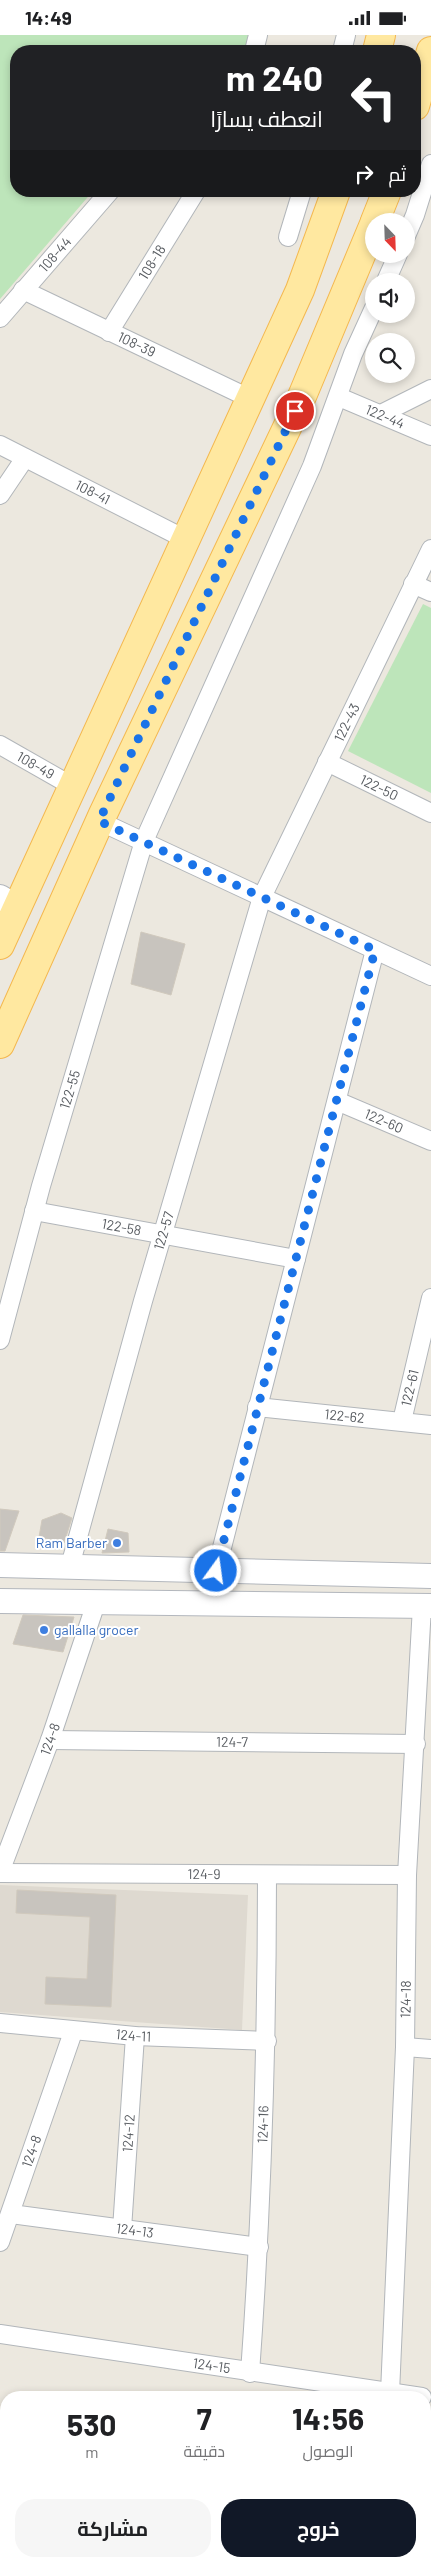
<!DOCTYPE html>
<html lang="ar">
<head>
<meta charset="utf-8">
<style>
	body { margin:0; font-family:Barlow,Cairo,sans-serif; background:#f6f6f6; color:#202124; direction:rtl; height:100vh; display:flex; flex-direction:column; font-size:19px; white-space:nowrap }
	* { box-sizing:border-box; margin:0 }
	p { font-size:16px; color:#757577 }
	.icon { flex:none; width:28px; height:28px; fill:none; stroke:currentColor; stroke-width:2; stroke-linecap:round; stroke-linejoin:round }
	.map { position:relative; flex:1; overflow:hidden; direction:ltr }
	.side { position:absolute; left:0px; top:2356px; width:431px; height:176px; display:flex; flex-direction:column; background:#fff; border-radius:20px 20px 0 0; box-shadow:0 2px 8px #0003; direction:rtl }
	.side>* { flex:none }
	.guide { position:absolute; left:10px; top:10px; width:411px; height:152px; border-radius:20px; box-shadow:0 2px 8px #0003; direction:rtl; background:#202124; color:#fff; overflow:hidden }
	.needle { width:32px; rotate:157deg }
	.tools { position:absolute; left:365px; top:178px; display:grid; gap:10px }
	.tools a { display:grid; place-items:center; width:50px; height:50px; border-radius:50%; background:#fff; box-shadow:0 2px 8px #0003; font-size:25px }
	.pin { position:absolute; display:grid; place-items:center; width:42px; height:42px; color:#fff; margin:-21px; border:2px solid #fff; border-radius:50%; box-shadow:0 1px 5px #0007 }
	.me { position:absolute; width:55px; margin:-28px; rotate:14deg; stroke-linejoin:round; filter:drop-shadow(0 0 4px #0008) }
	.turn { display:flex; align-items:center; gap:18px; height:105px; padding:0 15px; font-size:22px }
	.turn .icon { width:65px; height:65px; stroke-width:2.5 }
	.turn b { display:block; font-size:35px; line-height:42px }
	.then { display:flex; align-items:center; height:48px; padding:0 15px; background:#0003; gap:10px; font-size:19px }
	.eta { display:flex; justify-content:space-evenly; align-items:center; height:85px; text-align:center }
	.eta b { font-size:30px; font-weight:700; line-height:35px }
	.action { display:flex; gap:10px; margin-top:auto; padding:10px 15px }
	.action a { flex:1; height:58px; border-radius:20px; background:#111827; color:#fff; font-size:20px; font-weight:700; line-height:58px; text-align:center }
	.action a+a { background:#f6f6f6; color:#202124 }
	.status { display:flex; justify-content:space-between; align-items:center; height:35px; padding:0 25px; background:#fff; direction:ltr }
	.status svg { height:14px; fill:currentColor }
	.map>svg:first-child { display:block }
	.education { fill:#ded9d0 }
	.green { fill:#bde5ba }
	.building { fill:#c8c4be; stroke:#d0c9bd }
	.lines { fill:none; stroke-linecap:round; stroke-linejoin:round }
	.street-casing { stroke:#b2b6ba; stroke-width:20 }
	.secondary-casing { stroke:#b3b7bd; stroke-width:26 }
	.primary-casing { stroke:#f4b84f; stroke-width:30 }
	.street { stroke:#fff; stroke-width:18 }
	.secondary { stroke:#fff; stroke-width:24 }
	.primary { stroke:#ffe8a0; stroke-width:28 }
	.route { stroke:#1a73e8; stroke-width:9; stroke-dasharray:0 16.2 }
	.shop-dot { fill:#3f7fe0; stroke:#fff; stroke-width:2 }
	.labels { text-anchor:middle; stroke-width:4; stroke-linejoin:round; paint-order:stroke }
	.street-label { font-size:14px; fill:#585c61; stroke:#fff }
	.shop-label { font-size:14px; fill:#366cbe; stroke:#fff; text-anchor:end }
</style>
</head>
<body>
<div class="status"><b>14:49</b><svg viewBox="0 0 49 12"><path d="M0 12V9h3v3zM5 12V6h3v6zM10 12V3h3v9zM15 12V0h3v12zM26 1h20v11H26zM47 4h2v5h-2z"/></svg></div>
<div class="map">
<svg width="431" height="2532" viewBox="0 0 431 2532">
	<rect width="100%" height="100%" fill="#ece8df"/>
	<polygon class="education" points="0,1850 248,1860 242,1995 0,1977"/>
	<g class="green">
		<polygon points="0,0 249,0 244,16 16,16 16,156 93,156 0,264"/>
		<polygon points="423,569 431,573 431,758 348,716"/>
	</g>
	<g class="building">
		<polygon points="141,897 185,909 171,960 131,949"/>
		<polygon points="0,1474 19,1476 5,1516 0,1516"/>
		<polygon points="61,1478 72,1483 64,1508 39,1502 42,1485"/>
		<polygon points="108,1494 128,1498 129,1517 102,1518"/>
		<polygon points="23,1580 74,1582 63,1617 13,1609"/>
		<polygon points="17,1855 116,1860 111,1972 45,1969 46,1942 87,1944 90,1882 16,1878"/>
	</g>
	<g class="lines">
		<defs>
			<g id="street">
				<polyline points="254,16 258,0"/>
				<polyline points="342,16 346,0"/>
				<polyline points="406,201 415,180 431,129"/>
				<polyline points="288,202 302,156"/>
				<polyline points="386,246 398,219"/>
				<path id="s1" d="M23,255l228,109"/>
				<path id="s2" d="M0,283l110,-127"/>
				<path id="s3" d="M109,297l87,-141"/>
				<path id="s4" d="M339,362l92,39"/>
				<polyline points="381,379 431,354"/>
				<path id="s5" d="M0,410l185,94"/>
				<polyline points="0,460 25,423"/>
				<polyline points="413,549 431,557"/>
				<path id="s6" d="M0,710l72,41"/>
				<path id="s7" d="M327,727l104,51"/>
				<polyline points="99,786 431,941"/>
				<path id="s8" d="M337,1066l94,40"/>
				<path id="s9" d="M34,1176l262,48"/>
				<path id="s10" d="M0,1305l41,-154 103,-345 168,-375 41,-112 21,-46"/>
				<path id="s11" d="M257,1372l174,18"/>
				<path id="s12" d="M402,1386l29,-123"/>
				<path id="s13" d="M70,1531l73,-265 119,-404 169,-348"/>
				<polyline points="216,1536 375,915"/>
				<path id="s14" d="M50,1705l366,4"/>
				<path id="s15" d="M0,1837l50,-132 46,-137"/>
				<path id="s16" d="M0,1838l407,2"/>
				<path id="s17" d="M0,1988l135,13 132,5"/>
				<polyline points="405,2012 431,2014"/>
				<path id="s18" d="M11,2179l248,33"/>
				<path id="s19" d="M122,2194l13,-193"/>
				<path id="s20" d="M0,2207l73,-210"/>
				<path id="s21" d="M0,2299l422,63"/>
				<path id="s22" d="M250,2338c12,-166 17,-331 17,-498"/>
				<path id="s23" d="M390,2358l15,-346 2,-172 15,-269"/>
				<polyline points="0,2448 6,2449"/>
				<polyline points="425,2514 431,2508"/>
				<polyline points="55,2532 60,2526"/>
				<polyline points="227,2532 231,2526"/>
				<polyline points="406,2532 412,2526"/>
			</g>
			<g id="secondary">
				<polyline points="0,862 17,872"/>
				<polyline points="0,1530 431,1541"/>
				<polyline points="0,1566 431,1571"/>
			</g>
			<g id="primary">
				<polyline points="377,16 381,0"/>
				<polyline points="415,71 431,16"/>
				<polyline points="375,186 387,156"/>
				<polyline points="0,910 300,255 336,156"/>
				<polyline points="0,1009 103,779 303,359 374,189"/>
			</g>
		</defs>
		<use href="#street" class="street-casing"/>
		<use href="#secondary" class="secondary-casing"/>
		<use href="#primary" class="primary-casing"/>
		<use href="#street" class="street"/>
		<use href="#secondary" class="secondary"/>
		<use href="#primary" class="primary"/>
	</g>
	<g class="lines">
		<polyline class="route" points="216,1536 375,915 99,786 295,376"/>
	</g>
	<g class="shop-dot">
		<circle cx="117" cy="1508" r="5"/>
		<circle cx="44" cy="1595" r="5"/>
	</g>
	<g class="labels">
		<g class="street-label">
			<text dy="5" stroke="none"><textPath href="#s2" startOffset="84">108-44</textPath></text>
			<text dy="5" stroke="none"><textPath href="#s3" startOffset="82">108-18</textPath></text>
			<text dy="5" stroke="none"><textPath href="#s1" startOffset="126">108-39</textPath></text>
			<text dy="5" stroke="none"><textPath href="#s4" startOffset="50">122-44</textPath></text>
			<text dy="5" stroke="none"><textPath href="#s5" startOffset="104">108-41</textPath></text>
			<text dy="5" stroke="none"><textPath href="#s13" startOffset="890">122-43</textPath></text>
			<text dy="5" stroke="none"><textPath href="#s6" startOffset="41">108-49</textPath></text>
			<text dy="5" stroke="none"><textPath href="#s7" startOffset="58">122-50</textPath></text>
			<text dy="5" stroke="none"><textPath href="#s10" startOffset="260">122-55</textPath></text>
			<text dy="5" stroke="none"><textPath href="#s8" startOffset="51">122-60</textPath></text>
			<text dy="5" stroke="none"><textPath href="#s9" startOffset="89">122-58</textPath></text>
			<text dy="5" stroke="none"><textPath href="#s13" startOffset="348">122-57</textPath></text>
			<text dy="5" stroke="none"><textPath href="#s12" startOffset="34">122-61</textPath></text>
			<text dy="5" stroke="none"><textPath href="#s11" startOffset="88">122-62</textPath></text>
			<text dy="5" stroke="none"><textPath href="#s15" startOffset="142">124-8</textPath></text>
			<text dy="5" stroke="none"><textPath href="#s14" startOffset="182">124-7</textPath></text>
			<text dy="5" stroke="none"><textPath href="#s16" startOffset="204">124-9</textPath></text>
			<text dy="5" stroke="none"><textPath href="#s23" startOffset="394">124-18</textPath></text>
			<text dy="5" stroke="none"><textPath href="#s17" startOffset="134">124-11</textPath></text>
			<text dy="5" stroke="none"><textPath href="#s22" startOffset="249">124-16</textPath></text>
			<text dy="5" stroke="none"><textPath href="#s19" startOffset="96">124-12</textPath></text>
			<text dy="5" stroke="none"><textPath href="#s20" startOffset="96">124-8</textPath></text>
			<text dy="5" stroke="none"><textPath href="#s18" startOffset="125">124-13</textPath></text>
			<text dy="5" stroke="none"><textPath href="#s21" startOffset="214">124-15</textPath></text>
		</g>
		<g class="shop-label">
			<text x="107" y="1513">Ram Barber</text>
			<text x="54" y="1600" text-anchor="start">gallalla grocer</text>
		</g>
	</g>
</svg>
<div class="tools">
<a><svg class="needle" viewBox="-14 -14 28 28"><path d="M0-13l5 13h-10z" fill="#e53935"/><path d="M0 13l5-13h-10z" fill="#757577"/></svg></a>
<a><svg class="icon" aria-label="sound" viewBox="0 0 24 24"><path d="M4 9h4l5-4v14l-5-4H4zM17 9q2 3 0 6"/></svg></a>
<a><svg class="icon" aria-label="search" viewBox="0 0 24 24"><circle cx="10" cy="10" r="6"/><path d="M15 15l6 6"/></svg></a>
</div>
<div class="pin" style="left:295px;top:376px;background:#d93025"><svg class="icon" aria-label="arrive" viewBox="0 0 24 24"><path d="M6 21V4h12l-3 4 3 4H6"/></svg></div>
<svg class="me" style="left:216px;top:1536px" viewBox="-20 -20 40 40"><circle r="17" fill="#1a73e8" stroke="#fff" stroke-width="3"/><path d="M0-11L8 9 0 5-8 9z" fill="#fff"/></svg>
<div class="guide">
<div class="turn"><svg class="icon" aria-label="left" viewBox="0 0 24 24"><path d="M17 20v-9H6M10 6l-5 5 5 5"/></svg><div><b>240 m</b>انعطف يسارًا</div></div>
<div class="then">ثم<svg class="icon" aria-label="right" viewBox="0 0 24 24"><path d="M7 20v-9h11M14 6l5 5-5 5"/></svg></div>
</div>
<section class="side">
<div class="eta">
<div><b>14:56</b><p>الوصول</p></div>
<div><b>7</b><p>دقيقة</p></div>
<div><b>530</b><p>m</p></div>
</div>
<div class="action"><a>خروج</a><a>مشاركة</a></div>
</section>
</div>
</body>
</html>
